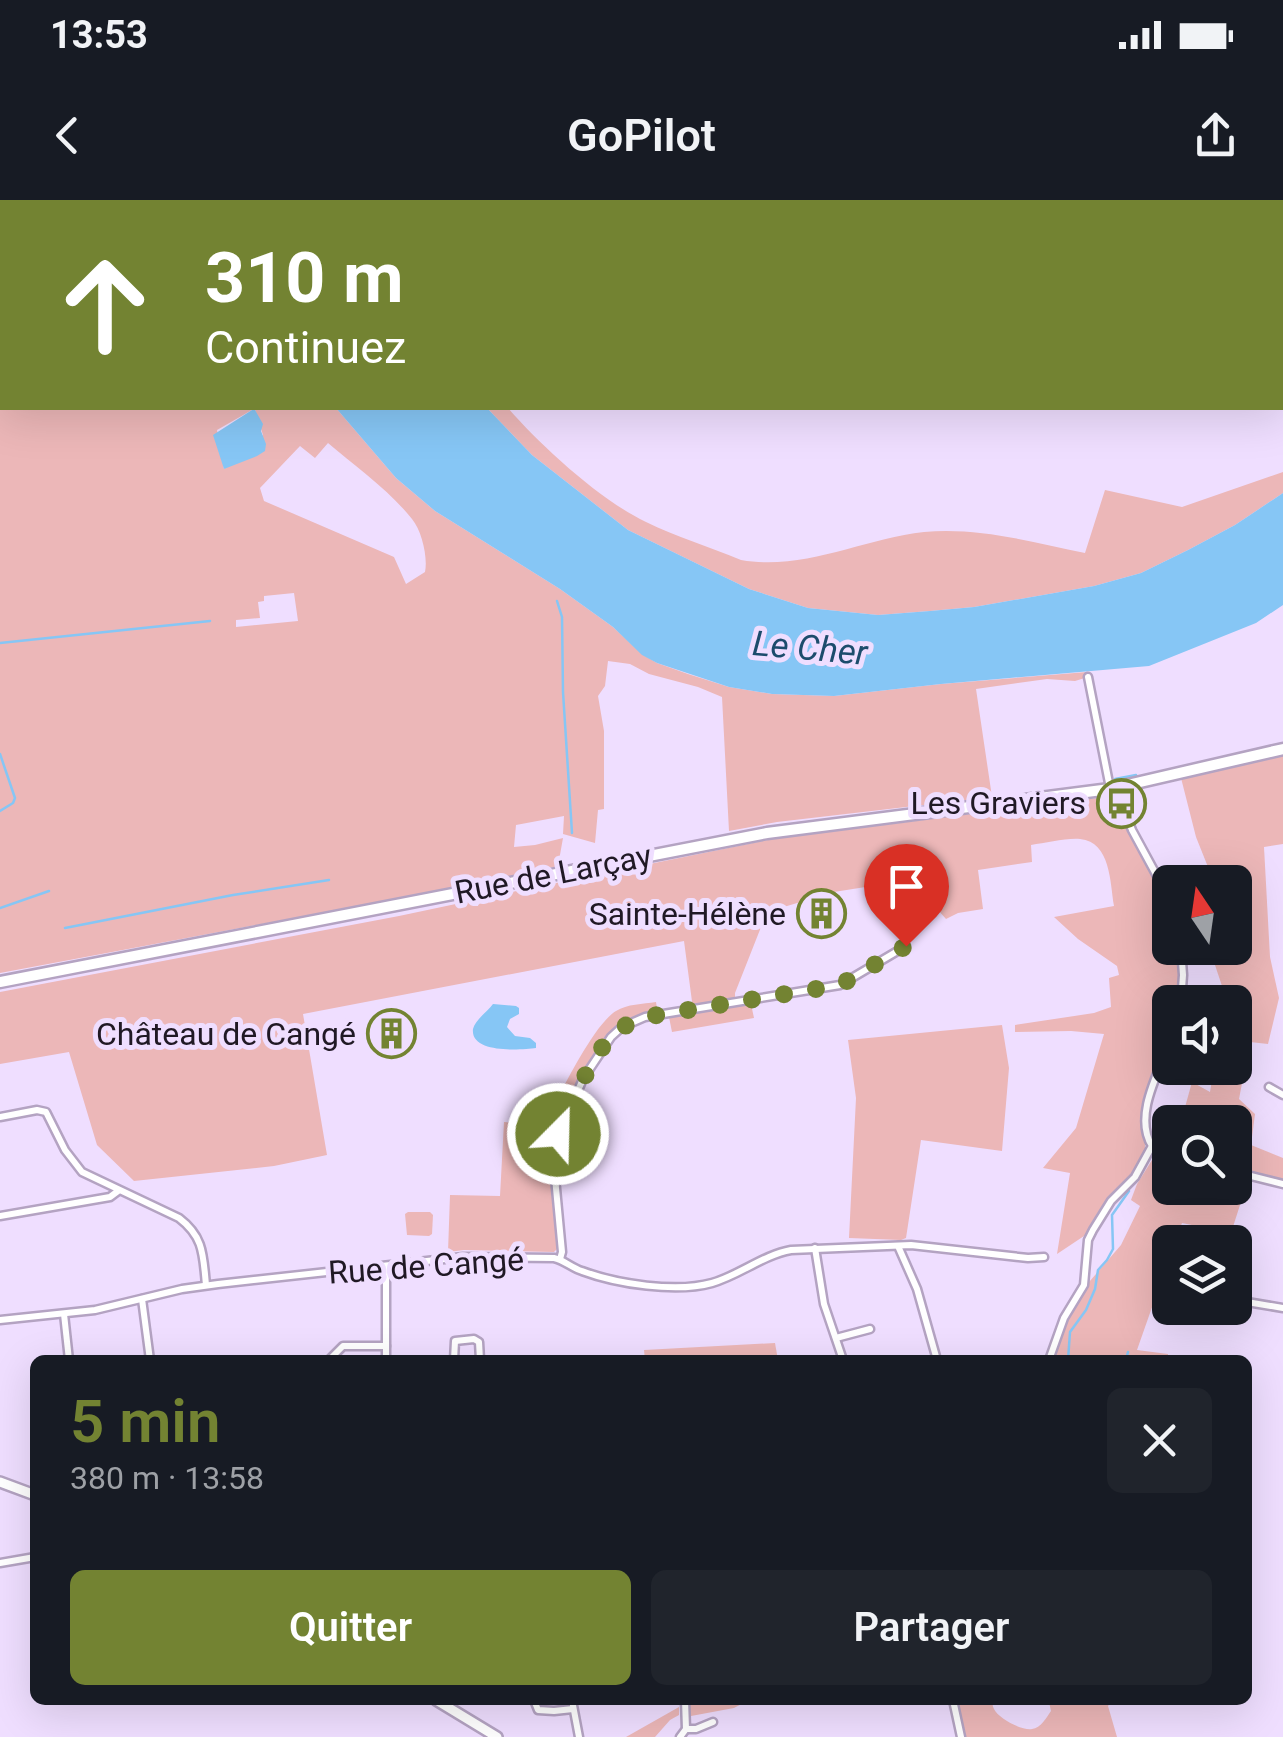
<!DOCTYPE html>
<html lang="fr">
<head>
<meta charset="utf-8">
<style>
	body { margin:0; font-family:Roboto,sans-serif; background:#20242c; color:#f1f3f6; height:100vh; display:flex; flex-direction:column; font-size:38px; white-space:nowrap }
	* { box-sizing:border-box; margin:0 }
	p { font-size:32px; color:#9ea1a6 }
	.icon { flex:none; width:55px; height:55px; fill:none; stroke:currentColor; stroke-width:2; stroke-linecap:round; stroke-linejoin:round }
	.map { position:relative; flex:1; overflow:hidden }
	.side { position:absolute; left:30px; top:1155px; width:1222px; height:350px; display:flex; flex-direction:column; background:#171b24; border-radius:15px; box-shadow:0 10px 40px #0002 }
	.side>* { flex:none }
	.banner { position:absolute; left:0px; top:0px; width:1285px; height:210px; box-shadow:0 10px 40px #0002; background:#738332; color:#fff; overflow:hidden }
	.needle { width:65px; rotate:347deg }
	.buttons { position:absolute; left:1152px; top:665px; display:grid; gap:20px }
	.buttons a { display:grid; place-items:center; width:100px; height:100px; border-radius:15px; background:#171b24; box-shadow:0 10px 40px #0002; font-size:50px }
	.pin { position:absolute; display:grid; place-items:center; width:85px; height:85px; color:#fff; margin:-102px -42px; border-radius:50% 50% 50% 0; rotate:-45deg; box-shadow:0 0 10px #0007 }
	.pin .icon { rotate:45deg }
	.me { position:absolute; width:110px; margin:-55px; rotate:23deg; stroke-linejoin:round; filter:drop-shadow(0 0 8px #0008) }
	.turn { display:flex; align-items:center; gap:35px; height:210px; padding:0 40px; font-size:45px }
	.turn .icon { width:130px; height:130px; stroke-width:2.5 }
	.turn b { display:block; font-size:70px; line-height:85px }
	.round { display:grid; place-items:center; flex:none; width:105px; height:105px; border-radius:15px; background:#20242c }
	.head { display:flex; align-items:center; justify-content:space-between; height:170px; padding:0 40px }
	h1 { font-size:60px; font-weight:600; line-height:75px; color:#738332 }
	.primary-button { display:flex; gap:20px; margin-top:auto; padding:20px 40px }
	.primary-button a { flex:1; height:115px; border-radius:15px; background:#738332; color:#fff; font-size:40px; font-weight:600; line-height:115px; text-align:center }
	.primary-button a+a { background:#20242c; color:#f1f3f6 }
	.status { display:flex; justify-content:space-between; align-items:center; height:70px; padding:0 50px; background:#171b24; direction:ltr }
	.status svg { height:28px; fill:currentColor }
	header { display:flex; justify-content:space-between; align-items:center; height:130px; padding:0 40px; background:#171b24; font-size:45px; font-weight:600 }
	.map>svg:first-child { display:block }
	.green { fill:#ecb7b8; fill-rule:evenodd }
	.water { fill:#86c6f5 }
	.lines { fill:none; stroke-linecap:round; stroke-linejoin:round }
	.stream { stroke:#86c6f5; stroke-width:2.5 }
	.street-casing { stroke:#b4a3c2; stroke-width:11 }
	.secondary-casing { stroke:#b4a3c2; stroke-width:14 }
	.primary-casing { stroke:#b4a3c2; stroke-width:15 }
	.street { stroke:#fff; stroke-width:6 }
	.secondary { stroke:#fff; stroke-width:9 }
	.primary { stroke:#fff; stroke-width:10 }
	.route { stroke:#738332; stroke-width:18; stroke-dasharray:0 32.4 }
	.labels { text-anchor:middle; stroke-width:10; stroke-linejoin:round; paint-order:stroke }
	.poi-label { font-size:32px; fill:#201925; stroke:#efdeff; text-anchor:end }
	.street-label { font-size:32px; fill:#201925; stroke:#efdeff }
	.water-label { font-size:35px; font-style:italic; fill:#1c4c6c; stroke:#efdeff }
</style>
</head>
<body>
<div class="status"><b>13:53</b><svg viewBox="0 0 49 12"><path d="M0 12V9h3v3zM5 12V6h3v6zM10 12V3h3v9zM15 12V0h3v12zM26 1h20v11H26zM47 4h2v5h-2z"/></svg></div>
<header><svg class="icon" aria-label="back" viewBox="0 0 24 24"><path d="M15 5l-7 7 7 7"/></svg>GoPilot<svg class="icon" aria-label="share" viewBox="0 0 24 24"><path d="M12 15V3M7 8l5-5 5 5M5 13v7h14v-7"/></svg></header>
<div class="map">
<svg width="1283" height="1537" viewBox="0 0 1283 1537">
	<rect width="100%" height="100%" fill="#efdeff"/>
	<g class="green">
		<path d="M2,84v124h334l60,70 39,33 125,78 53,38 29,27 15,9 31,11 41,13 43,7 62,2 107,-12 146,-12 1,5 -13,4 -28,-2 -71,10 16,108 -215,25 -48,9 -7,-134 -24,-10 -49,-13 -19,-10 -22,-3 -3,25 -7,10 6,35v78l-6,1 -3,33 -32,-9 1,-18 -48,9 -2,22 21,-2 28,-7 -5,28 -120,25 -438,82v-688zM252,210h3l8,25 -39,34 -7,-39zM328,243c27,23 62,48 84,76 10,12 16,39 13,53l-19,12 -12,-27 -130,-56 -4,-13 40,-42 15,12zM294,393l4,28 -62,6v-7l24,-2 -2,-16 6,-1v-5z"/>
		<path d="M487,208h21c33,38 92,92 138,114 31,15 64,25 95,38 63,11 121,-21 183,-28 54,-5 109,10 161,21l20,-63 77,17 101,-35v21l-48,32 -47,25 -47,23 -47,13 -120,21 -44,4 -52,4 -70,-7 -59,-19 -121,-59 -96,-75z"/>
		<polygon points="1283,549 1283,644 1264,647 1270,757 1279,798 1268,844 1250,842 1239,899 1255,914 1251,945 1283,958 1283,984 1235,966 1235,922 1184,922 1182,918 1192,882 1210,892 1214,868 1235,868 1235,802 1223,802 1225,795 1212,756 1217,748 1235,748 1235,682 1214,682 1196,637 1180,574"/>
		<path d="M1106,597l13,1 51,103v47h11v54h-11v39l-25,78v42l-34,40 -18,29 -36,24 13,-81 -27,-5 33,-40 28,-94 -33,-3 -56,1v-7l79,-12 17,-6 -2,-29 10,-3 -2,-9 -39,-27 -24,-22 60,-11c-4,-23 -3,-64 -34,-67 -15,-1 -34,4 -49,6l1,17 -54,8 5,39 -25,4 -12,6 -17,-19 -24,2 -2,-21 -69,11 -67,20 -32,81v8l-42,8 -9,-68 -381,73 24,141 -53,11 -140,15 -37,-36 -28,-93 -69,12v-72l399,-76 71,-15 3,5h5l1,-4 13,-1v-5l280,-57z"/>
		<path d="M656,802l2,13 -21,4 -26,18 -41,70 -13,-8c12,-22 39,-76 59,-88 11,-7 27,-7 40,-9z"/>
		<polygon points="751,804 754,818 672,832 669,817"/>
		<polygon points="1002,825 1009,868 1002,951 921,940 906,1038 901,1040 849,1038 856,898 848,840"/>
		<polygon points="504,922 545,925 558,1048 554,1052 464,1050 448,1052 450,995 500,996"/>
		<polygon points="1167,955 1170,956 1170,988 1235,988 1235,979 1248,980 1231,1033 1182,1023 1175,1042 1170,1042 1170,1056 1137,1150 1168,1154 1168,1160 1049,1160 1054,1144 1077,1096 1121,1045 1140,1006 1131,1000 1137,984 1152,960"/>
		<polygon points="408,1012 430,1012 433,1015 432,1034 429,1036 407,1035 405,1014"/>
		<polygon points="775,1143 778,1160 645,1160 644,1150"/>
		<polygon points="697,1500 749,1500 734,1508 691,1516 687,1502"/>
		<path d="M953,1500h39c1,3 0,6 2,9 4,9 28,22 38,20 9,-1 14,-11 19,-18l-2,-9 -5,-2h68l-4,6 9,31h-156z"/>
		<polygon points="679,1507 679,1515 670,1520 655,1537 626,1537"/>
	</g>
	<g class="water">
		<polygon points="0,0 303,0 306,2 2,2 2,39 0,39"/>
		<polygon points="336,208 487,208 532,255 628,330 749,389 808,408 878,415 930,411 974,407 1094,386 1141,373 1188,350 1235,325 1283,293 1283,405 1256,423 1149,466 941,484 834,496 772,494 729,487 657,463 642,455 613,427 560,389 435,311 396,278"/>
		<polygon points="252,210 255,210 263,224 261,231 266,244 265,251 257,256 224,269 213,235"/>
		<path d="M493,804l23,2 3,2v6l-9,5 -3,8 8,9 15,2 6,5v5c-15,2 -66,6 -63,-19 2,-9 15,-18 20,-25z"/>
	</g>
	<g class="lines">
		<g class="stream">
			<polyline points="557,401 562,417 563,492 572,633"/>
			<polyline points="0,443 210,421"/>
			<polyline points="0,554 15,598 13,603 0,611"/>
			<polyline points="1115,579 1136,575"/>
			<polyline points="1018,606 1098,596"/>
			<polyline points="0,708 49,691"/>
			<polyline points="65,728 233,695 329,680"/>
			<polyline points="1068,1160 1070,1132 1086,1110 1095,1089 1098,1070 1107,1060 1113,1049 1112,1015 1129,991"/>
			<polyline points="1126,1160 1128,1152"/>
		</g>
		<defs>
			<g id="street">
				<polyline points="1088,477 1110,588"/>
				<polyline points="1116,588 1132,630 1170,700"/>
				<polyline points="1181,802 1183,775 1181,748"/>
				<polyline points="1269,887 1283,895"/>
				<path d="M0,917l37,-7 9,2 19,38 17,22 97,46c25,19 24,37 27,67"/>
				<polyline points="1152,946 1170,956"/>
				<polyline points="1235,972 1283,984"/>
				<polyline points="0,1016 110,997 118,991"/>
				<polyline points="898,1046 917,1089 937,1160"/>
				<polyline points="815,1048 824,1104 843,1160"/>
				<polyline points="560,1059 562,1052 554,967 555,943 583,879 611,837 622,827 645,817 840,785 906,746"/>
				<polyline points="386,1066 386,1160"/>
				<polyline points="1160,1091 1170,1087"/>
				<polyline points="142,1099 150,1160"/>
				<polyline points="1235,1100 1283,1108"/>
				<polyline points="64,1114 69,1160"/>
				<path d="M0,1120l95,-10 87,-21 36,-5 245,-27 91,1c10,2 18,10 28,13 35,13 94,22 130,12 28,-8 51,-28 79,-33l120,-5 117,13 16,-1"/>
				<polyline points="836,1138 870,1129"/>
				<polyline points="329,1160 343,1146 386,1146"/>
				<polyline points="454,1160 455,1141 474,1139 479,1142 480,1160"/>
				<path d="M1049,1160l15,-42 20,-33 4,-45 5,-10 18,-29 24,-24 17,-31c-19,-30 7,-74 18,-104"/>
				<polyline points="0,1363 35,1357"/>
				<polyline points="534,1500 538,1510 554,1511 573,1509"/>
				<polyline points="572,1500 579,1537"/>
				<polyline points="953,1500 961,1537"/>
				<polyline points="686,1529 696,1529 713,1522"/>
				<polyline points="680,1537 686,1529 685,1500"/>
			</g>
			<g id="secondary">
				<polyline points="0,1282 35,1295"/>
				<polyline points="436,1500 497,1537"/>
			</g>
			<polyline id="primary" points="0,782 767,633 1110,589 1283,549"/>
		</defs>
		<use href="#street" class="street-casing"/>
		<use href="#secondary" class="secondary-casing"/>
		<use href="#primary" class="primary-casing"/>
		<use href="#street" class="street"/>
		<use href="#secondary" class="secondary"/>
		<use href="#primary" class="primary"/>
	</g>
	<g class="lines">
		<path class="route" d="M558,934c23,-42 35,-102 87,-117l195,-32 66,-39"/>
	</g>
	<defs>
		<symbol id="bus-ring" viewBox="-11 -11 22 22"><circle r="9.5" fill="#efdeff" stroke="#738332" stroke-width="1.5"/><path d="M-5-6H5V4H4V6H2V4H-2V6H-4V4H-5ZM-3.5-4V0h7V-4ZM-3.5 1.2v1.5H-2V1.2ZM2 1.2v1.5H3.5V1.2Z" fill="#738332"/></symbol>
		<symbol id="building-ring" viewBox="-11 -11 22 22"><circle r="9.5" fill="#efdeff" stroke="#738332" stroke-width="1.5"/><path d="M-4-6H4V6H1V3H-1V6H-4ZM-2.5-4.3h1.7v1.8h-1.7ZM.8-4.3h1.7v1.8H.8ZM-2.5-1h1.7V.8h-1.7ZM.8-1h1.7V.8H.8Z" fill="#738332"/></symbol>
	</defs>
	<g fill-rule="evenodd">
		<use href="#bus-ring" x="1094" y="576" width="55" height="55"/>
		<use href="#building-ring" x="794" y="686" width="55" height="55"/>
		<use href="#building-ring" x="364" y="806" width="55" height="55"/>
	</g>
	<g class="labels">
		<g class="poi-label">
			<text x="1086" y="614">Les Graviers</text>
			<text x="786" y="725">Sainte-Hélène</text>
			<text x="356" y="845">Château de Cangé</text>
		</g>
		<g class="street-label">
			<text transform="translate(553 674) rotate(-11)" y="11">Rue de Larçay</text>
			<text transform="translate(426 1066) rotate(-4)" y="11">Rue de Cangé</text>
		</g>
		<g class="water-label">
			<text transform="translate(810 448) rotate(5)" y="12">Le Cher</text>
		</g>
	</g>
</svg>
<div class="buttons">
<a><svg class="needle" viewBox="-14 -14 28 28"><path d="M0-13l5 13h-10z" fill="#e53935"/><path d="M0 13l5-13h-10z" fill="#9ea1a6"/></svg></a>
<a><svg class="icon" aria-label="sound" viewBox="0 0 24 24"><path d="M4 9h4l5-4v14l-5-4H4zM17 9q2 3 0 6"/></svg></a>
<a><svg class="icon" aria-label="search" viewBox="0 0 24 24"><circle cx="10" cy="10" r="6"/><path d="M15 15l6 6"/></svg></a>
<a><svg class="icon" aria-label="layers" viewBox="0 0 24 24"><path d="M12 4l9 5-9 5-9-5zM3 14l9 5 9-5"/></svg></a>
</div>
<div class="pin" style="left:906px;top:746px;background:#d93025"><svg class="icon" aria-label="arrive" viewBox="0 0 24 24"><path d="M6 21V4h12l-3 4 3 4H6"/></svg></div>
<svg class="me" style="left:558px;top:934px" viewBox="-20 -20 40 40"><circle r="17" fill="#738332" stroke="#fff" stroke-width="3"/><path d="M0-11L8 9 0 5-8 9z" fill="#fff"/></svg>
<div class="banner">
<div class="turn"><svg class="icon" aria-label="ahead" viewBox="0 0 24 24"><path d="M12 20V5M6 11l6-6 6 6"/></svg><div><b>310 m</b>Continuez</div></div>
</div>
<section class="side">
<div class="head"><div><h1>5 min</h1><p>380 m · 13:58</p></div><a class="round"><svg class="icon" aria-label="close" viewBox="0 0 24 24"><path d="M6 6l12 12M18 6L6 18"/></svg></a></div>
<div class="primary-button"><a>Quitter</a><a>Partager</a></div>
</section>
</div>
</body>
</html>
